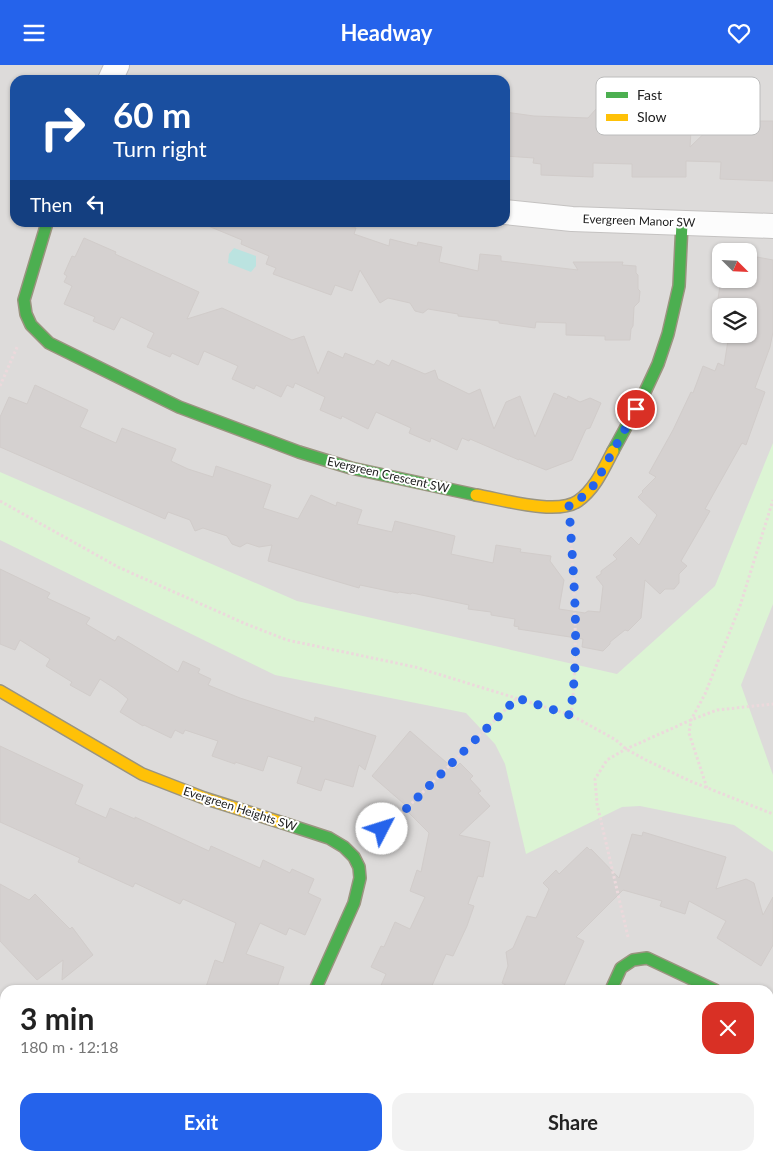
<!DOCTYPE html>
<html lang="en">
<head>
<meta charset="utf-8">
<style>
	body { margin:0; font-family:Lato,sans-serif; background:#f2f2f2; color:#222; height:100vh; display:flex; flex-direction:column; font-size:19px; white-space:nowrap }
	* { box-sizing:border-box; margin:0 }
	p { font-size:16px; color:#767676 }
	.icon { flex:none; width:28px; height:28px; fill:none; stroke:currentColor; stroke-width:2; stroke-linecap:round; stroke-linejoin:round }
	.map { position:relative; flex:1; overflow:hidden }
	.panel { position:absolute; left:0px; top:920px; width:774px; height:176px; display:flex; flex-direction:column; background:#fff; border-radius:15px 15px 0 0; box-shadow:0 1px 4px #0004 }
	.panel>* { flex:none }
	.top-card { position:absolute; left:10px; top:10px; width:500px; height:152px; border-radius:15px; box-shadow:0 1px 4px #0004; background:#1a4fa0; color:#fff; overflow:hidden }
	.needle { width:32px; rotate:114deg }
	.buttons { position:absolute; left:712px; top:178px; display:grid; gap:10px }
	.buttons a { display:grid; place-items:center; width:45px; height:45px; border-radius:10px; background:#fff; box-shadow:0 1px 4px #0004; font-size:25px }
	.pin { position:absolute; display:grid; place-items:center; width:42px; height:42px; color:#fff; margin:-21px; border:2px solid #fff; border-radius:50%; box-shadow:0 1px 5px #0007 }
	.me { position:absolute; width:55px; margin:-28px; rotate:50deg; stroke-linejoin:round; filter:drop-shadow(0 0 4px #0008) }
	.turn { display:flex; align-items:center; gap:18px; height:105px; padding:0 20px; font-size:22px }
	.turn .icon { width:65px; height:65px; stroke-width:2.5 }
	.turn b { display:block; font-size:35px; line-height:42px }
	.then { display:flex; align-items:center; height:48px; padding:0 20px; background:#0003; gap:10px; font-size:19px }
	.round { display:grid; place-items:center; flex:none; width:52px; height:52px; border-radius:15px; background:#f2f2f2 }
	.head { display:flex; align-items:center; justify-content:space-between; height:85px; padding:0 20px }
	h1 { font-size:30px; font-weight:700; line-height:38px }
	.primary-button { display:flex; gap:10px; margin-top:auto; padding:10px 20px }
	.primary-button a { flex:1; height:58px; border-radius:15px; background:#2563eb; color:#fff; font-size:20px; font-weight:700; line-height:58px; text-align:center }
	.primary-button a+a { background:#f2f2f2; color:#222 }
	header { display:flex; justify-content:space-between; align-items:center; height:65px; padding:0 20px; background:#2563eb; color:#fff; font-size:22px; font-weight:700 }
	.map>svg:first-child { display:block }
	.residential { fill:#dddbda; fill-rule:evenodd }
	.park { fill:#dcf4d4 }
	.water { fill:#bbe3e0 }
	.building { fill:#d5d1d0; stroke:#d1ccca }
	.lines { fill:none; stroke-linecap:round; stroke-linejoin:round }
	.street-casing { stroke:#c4c2c1; stroke-width:26 }
	.fast-casing { stroke:#9a947f; stroke-width:14 }
	.slow-casing { stroke:#9a947f; stroke-width:14 }
	.path { stroke:#ecd9dc; stroke-width:3; stroke-dasharray:2.5 2.5; stroke-linecap:butt }
	.street { stroke:#fcfcfc; stroke-width:24 }
	.fast { stroke:#4caf50; stroke-width:11 }
	.slow { stroke:#ffc107; stroke-width:11 }
	.route { stroke:#2563eb; stroke-width:9; stroke-dasharray:0 16.2 }
	.labels { text-anchor:middle; stroke-width:4; stroke-linejoin:round; paint-order:stroke }
	.street-label { font-size:12px; fill:#202020; stroke:#fff }
	.key { fill:#fff; stroke:#bcbcbc; stroke-width:1 }
	.key-label { font-size:14px; fill:#202020 }
</style>
</head>
<body>
<header><svg class="icon" aria-label="menu" viewBox="0 0 24 24"><path d="M4 6h16M4 12h16M4 18h16"/></svg>Headway<svg class="icon" aria-label="heart" viewBox="0 0 24 24"><path d="M12 20l-8-8c-3-5 5-10 8-4 3-6 11-1 8 4z"/></svg></header>
<div class="map">
<svg width="773" height="1096" viewBox="0 0 773 1096">
	<rect width="100%" height="100%" fill="#eeebe9"/>
	<path class="residential" d="M0,0h773v1096h-773zM15,15h490v143h-490zM721,186h28v28h-28zM721,241h28v28h-28zM5,925h764v166h-764z"/>
	<polygon class="park" points="773,378 773,539 741,620 773,710 773,787 734,760 640,741 622,742 526,789 505,699 495,679 466,648 275,610 0,475 0,407 297,536 617,609 715,521"/>
	<polygon class="water" points="234,183 256,191 256,201 251,207 228,198 229,189"/>
	<g class="building">
		<polygon points="596,44 600,49 626,50 631,45 639,45 641,47 692,49 690,82 720,53 728,61 752,62 752,56 773,56 773,116 720,114 721,97 686,96 686,112 632,112 632,99 593,98 593,112 541,110 541,99 533,98 534,93 505,91 505,47 534,51 588,53"/>
		<polygon points="201,158 340,158 356,163 354,169 389,181 390,174 417,181 418,177 442,182 439,197 478,206 480,189 501,191 501,196 578,205 573,197 623,197 622,200 636,201 636,208 638,210 638,224 640,226 639,237 634,242 633,261 631,264 630,275 605,275 605,271 566,270 566,258 536,257 535,263 499,258 499,256 458,251 458,249 428,244 423,248 415,246 410,238 388,233 380,238 360,205 352,226 335,220 331,230 273,209 276,203 266,199 269,191 241,179 242,175"/>
		<polygon points="84,173 116,187 115,189 199,227 187,254 222,243 292,275 304,271 318,309 328,286 343,293 345,288 374,300 377,295 389,301 392,295 425,309 435,305 438,314 469,329 480,324 494,364 506,337 520,331 535,372 554,328 567,334 568,331 580,337 590,333 601,338 590,363 586,364 572,395 546,405 519,394 519,395 470,374 469,376 462,373 457,385 431,373 430,377 409,368 411,363 376,347 368,364 342,351 341,354 320,345 325,332 295,318 293,323 287,320 281,332 256,320 254,324 232,314 238,301 204,286 198,300 172,288 170,292 147,282 154,268 121,252 114,265 93,256 95,252 64,239 72,221 64,217 67,211 64,209 72,191 75,192"/>
		<polygon points="757,192 773,195 773,267 770,282 755,323 765,327 746,380 742,378 705,444 710,446 681,496 687,501 679,509 679,518 674,524 665,524 660,529 645,515 641,553 628,566 625,565 610,577 610,579 603,586 582,582 583,574 518,564 519,562 514,561 515,554 491,550 491,547 468,544 469,540 412,528 411,529 399,527 398,528 360,520 359,523 268,496 272,480 259,482 247,478 240,482 232,479 227,471 203,463 195,466 190,455 168,447 165,454 0,382 0,352 9,332 27,339 35,320 88,345 80,362 116,378 122,363 176,384 171,396 188,404 213,412 216,401 271,420 263,443 298,454 311,430 336,441 337,437 362,445 357,459 392,467 395,456 455,471 451,489 493,498 496,480 521,484 520,487 551,491 550,496 564,515 559,544 585,548 588,546 600,547 603,521 596,512 601,509 601,506 617,494 613,490 631,472 639,480 657,450 638,432 643,427 642,426 656,412 649,408 673,365 691,327 693,328 703,301 715,306 718,298 724,301 729,269 749,269 749,241 721,241 721,262 714,260 721,214 749,214 749,211 754,212"/>
		<polygon points="0,504 50,528 47,533 90,553 86,559 115,576 118,571 178,607 183,596 200,604 198,608 211,614 208,620 240,633 314,657 315,652 376,671 365,705 359,700 353,722 325,714 321,726 297,718 302,702 268,691 263,706 235,697 235,699 212,691 218,676 185,665 183,669 175,665 171,673 144,660 143,661 120,647 128,634 117,625 100,614 90,631 70,620 72,617 46,601 50,594 20,575 15,585 0,579"/>
		<polygon points="410,666 454,704 460,698 473,711 470,714 481,726 478,728 490,741 459,770 490,777 483,812 478,811 468,839 474,841 467,861 453,891 446,889 430,925 379,925 386,909 371,902 381,881 384,882 395,857 410,864 425,832 410,826 417,805 421,807 429,768 409,748 411,745 372,711"/>
		<polygon points="0,681 83,720 75,739 106,753 110,743 135,754 135,752 209,786 211,781 260,803 263,795 290,808 292,804 314,814 308,828 321,834 305,870 289,863 286,870 260,858 246,889 284,902 276,925 205,925 215,895 223,898 236,858 183,834 180,839 135,818 133,822 78,797 80,793 0,757"/>
		<polygon points="643,767 726,792 716,824 746,814 754,818 763,850 773,832 773,880 761,901 717,873 726,856 689,836 685,849 660,841 662,836 623,825 576,872 584,876 562,925 515,925 502,918 508,901 506,887 513,883 527,851 536,853 549,824 543,818 556,805 559,809 587,782 590,785 591,784 619,813 632,769 642,771"/>
		<polygon points="0,819 29,835 35,829 70,864 72,862 93,890 62,915 63,895 37,915 0,876"/>
	</g>
	<g class="lines">
		<defs>
			<g id="street">
				<polyline points="110,15 117,0"/>
				<polyline points="505,147 572,154 773,161"/>
				<polyline points="769,957 773,960"/>
				<polyline points="461,1091 472,1096"/>
				<polyline points="239,1096 241,1091"/>
				<polyline points="535,1096 537,1091"/>
			</g>
			<g id="fast">
				<polyline points="47,158 24,235 26,249 31,260 49,278 179,342 299,387 351,403 476,430"/>
				<polyline points="613,386 644,329 658,299 668,269 679,221 682,158"/>
				<polyline points="283,758 329,773 344,782 354,792 359,802 360,813 354,838 315,925"/>
				<polyline points="611,925 621,903 633,895 647,893 715,925"/>
			</g>
			<g id="slow">
				<path d="M476,430c25,4 81,21 102,6 17,-12 26,-33 35,-50"/>
				<polyline points="0,626 142,709 204,733 283,758"/>
			</g>
		</defs>
		<use href="#street" class="street-casing"/>
		<use href="#fast" class="fast-casing"/>
		<use href="#slow" class="slow-casing"/>
		<g class="path">
			<polyline points="0,321 18,280"/>
			<polyline points="0,436 118,502 246,559 287,575 415,602 571,650 616,675 626,684 646,695 690,716 773,749"/>
			<path d="M570,463c4,62 9,125 1,187"/>
			<polyline points="707,723 689,668 691,655 705,629 740,541 773,435"/>
			<polyline points="371,775 390,760 517,633"/>
			<polyline points="628,872 597,739 595,714 607,695 626,684 691,655 717,645 773,639"/>
		</g>
		<use href="#street" class="street"/>
		<use href="#fast" class="fast"/>
		<use href="#slow" class="slow"/>
	</g>
	<g class="lines">
		<path class="route" d="M382,764l8,-4 127,-127 53,17c11,-69 3,-141 -1,-210l9,-4 17,-17 41,-75"/>
	</g>
	<g class="labels">
		<g class="street-label">
			<text transform="translate(639 156) rotate(2)" y="4">Evergreen Manor SW</text>
			<text transform="translate(388 410) rotate(13)" y="4">Evergreen Crescent SW</text>
			<text transform="translate(240 744) rotate(18)" y="4">Evergreen Heights SW</text>
		</g>
	</g>
	<rect x="596" y="12" width="164" height="58" rx="8" class="key"/>
	<rect x="606" y="27" width="22" height="6" fill="#4caf50"/>
	<rect x="606" y="49" width="22" height="7" fill="#ffc107"/>
	<g class="key-label">
		<text x="637" y="35">Fast</text>
		<text x="637" y="57">Slow</text>
	</g>
</svg>
<div class="buttons">
<a><svg class="needle" viewBox="-14 -14 28 28"><path d="M0-13l5 13h-10z" fill="#e53935"/><path d="M0 13l5-13h-10z" fill="#767676"/></svg></a>
<a><svg class="icon" aria-label="layers" viewBox="0 0 24 24"><path d="M12 4l9 5-9 5-9-5zM3 14l9 5 9-5"/></svg></a>
</div>
<div class="pin" style="left:636px;top:344px;background:#d93025"><svg class="icon" aria-label="arrive" viewBox="0 0 24 24"><path d="M6 21V4h12l-3 4 3 4H6"/></svg></div>
<svg class="me" style="left:382px;top:764px" viewBox="-20 -20 40 40"><circle r="19" fill="#fff"/><path d="M0-13L10 11 0 6-10 11z" fill="#2563eb"/></svg>
<div class="top-card">
<div class="turn"><svg class="icon" aria-label="right" viewBox="0 0 24 24"><path d="M7 20v-9h11M14 6l5 5-5 5"/></svg><div><b>60 m</b>Turn right</div></div>
<div class="then">Then<svg class="icon" aria-label="left" viewBox="0 0 24 24"><path d="M17 20v-9H6M10 6l-5 5 5 5"/></svg></div>
</div>
<section class="panel">
<div class="head"><div><h1>3 min</h1><p>180 m · 12:18</p></div><a class="round" style="background:#d93025;color:#fff"><svg class="icon" aria-label="close" viewBox="0 0 24 24"><path d="M6 6l12 12M18 6L6 18"/></svg></a></div>
<div class="primary-button"><a>Exit</a><a>Share</a></div>
</section>
</div>
</body>
</html>
